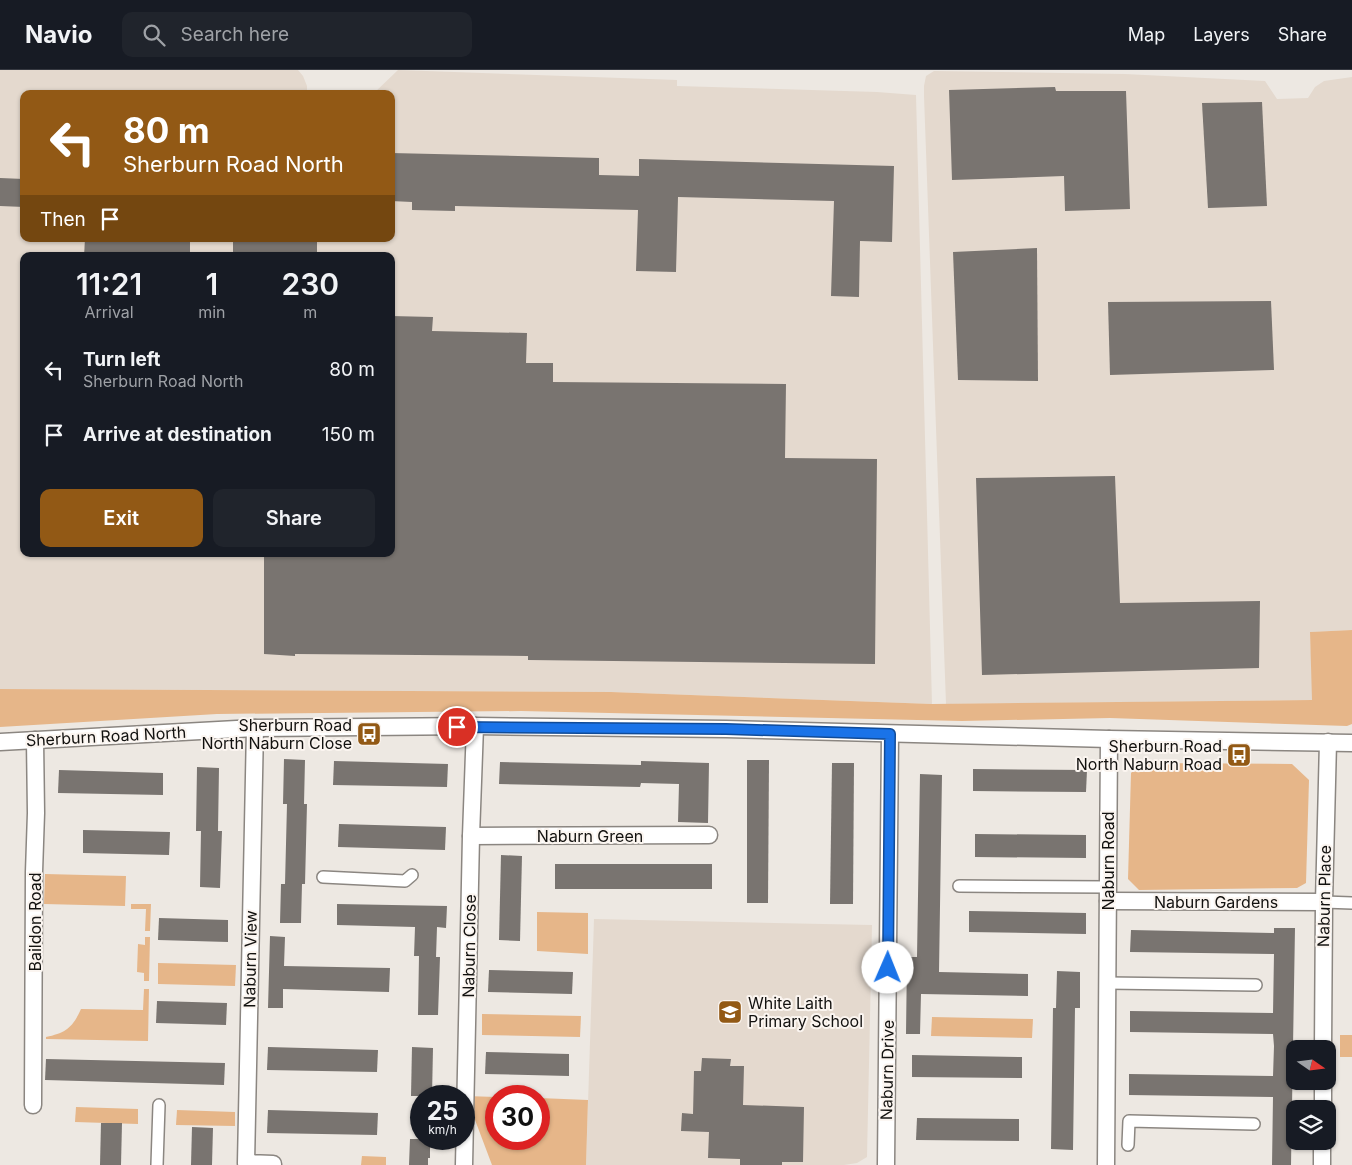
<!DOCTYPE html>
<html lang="en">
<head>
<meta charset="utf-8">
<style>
	body { margin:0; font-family:Inter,sans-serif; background:#20242c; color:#f1f3f6; height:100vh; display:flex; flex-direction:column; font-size:19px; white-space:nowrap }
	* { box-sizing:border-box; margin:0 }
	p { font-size:16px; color:#9ea1a6 }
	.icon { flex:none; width:28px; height:28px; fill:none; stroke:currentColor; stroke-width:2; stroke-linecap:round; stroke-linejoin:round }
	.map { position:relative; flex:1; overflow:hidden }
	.drawer { position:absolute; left:20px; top:182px; width:375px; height:305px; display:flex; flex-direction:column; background:#171b24; border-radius:10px; box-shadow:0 1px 4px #0004 }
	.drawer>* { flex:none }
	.top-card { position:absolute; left:20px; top:20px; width:375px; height:152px; border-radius:10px; box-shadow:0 1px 4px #0004; background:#925915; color:#fff; overflow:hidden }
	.needle { width:32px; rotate:104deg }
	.tools { position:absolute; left:1286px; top:970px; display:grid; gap:10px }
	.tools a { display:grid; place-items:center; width:50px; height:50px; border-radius:10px; background:#171b24; box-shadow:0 1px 4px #0004; font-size:25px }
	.speed { position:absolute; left:410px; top:1015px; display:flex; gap:10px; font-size:25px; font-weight:700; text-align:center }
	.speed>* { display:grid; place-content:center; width:65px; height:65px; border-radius:50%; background:#171b24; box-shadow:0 1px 4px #0004; line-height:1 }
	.speed small { font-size:12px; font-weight:400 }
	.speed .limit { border:8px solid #d22; background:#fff; color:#111 }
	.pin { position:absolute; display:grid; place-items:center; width:42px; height:42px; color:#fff; margin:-21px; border:2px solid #fff; border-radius:50%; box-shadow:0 1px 5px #0007 }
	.me { position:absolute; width:55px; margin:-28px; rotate:1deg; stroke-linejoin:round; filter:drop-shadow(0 0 4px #0008) }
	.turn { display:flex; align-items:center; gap:18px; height:105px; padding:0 20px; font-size:22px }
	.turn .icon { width:65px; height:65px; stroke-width:2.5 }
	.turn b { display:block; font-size:35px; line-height:42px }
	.then { display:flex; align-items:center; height:48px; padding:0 20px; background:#0003; gap:10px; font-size:19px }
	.eta { display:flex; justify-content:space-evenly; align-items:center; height:85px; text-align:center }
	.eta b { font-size:30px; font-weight:600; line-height:35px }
	.cta { display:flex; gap:10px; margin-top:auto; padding:10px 20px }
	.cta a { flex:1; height:58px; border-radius:10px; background:#925915; color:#fff; font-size:20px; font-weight:600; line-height:58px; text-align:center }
	.cta a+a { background:#20242c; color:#f1f3f6 }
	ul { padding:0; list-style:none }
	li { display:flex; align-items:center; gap:15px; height:65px; padding:0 20px }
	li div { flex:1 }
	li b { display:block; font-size:19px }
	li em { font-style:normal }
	header { display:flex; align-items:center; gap:30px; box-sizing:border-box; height:70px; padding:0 25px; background:#171b24; border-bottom:1px solid #363941 }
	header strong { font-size:24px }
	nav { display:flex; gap:28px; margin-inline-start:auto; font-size:18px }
	.search { width:350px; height:45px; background:#20242c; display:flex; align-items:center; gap:12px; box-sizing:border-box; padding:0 18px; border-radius:10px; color:#9ea1a6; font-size:19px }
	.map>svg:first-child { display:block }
	.built { fill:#e4d9ce; fill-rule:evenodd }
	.green { fill:#e6b689 }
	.building { fill:#797470 }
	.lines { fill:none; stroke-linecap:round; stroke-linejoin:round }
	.pedestrian-casing { stroke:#8b8681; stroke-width:14 }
	.minor-casing { stroke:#8b8681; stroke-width:19 }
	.pedestrian { stroke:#fff; stroke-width:11 }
	.minor { stroke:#fff; stroke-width:16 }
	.route-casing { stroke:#114b97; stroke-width:12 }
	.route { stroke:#1a73e8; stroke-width:9 }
	.labels { text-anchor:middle; stroke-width:4; stroke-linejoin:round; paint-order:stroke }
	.poi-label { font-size:16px; fill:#12110f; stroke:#fbf5f0; text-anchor:end }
	.street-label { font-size:16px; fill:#12110f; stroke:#fbf5f0 }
</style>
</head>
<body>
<header>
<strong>Navio</strong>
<div class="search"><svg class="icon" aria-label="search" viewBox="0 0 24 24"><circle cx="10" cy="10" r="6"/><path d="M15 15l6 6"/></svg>Search here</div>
<nav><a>Map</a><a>Layers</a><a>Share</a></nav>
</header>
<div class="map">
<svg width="1352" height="1095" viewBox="0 0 1352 1095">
	<rect width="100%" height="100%" fill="#ede8e2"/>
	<g class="built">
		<path d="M0,0h298l5,6 4,10v8h-283v145h367v-145h-18l25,-24 279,10v6l200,6 39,3 16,609 -321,-12 -611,-3zM24,186h367v298h-367z"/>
		<polygon points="934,1 1125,4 1265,11 1277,29 1308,28 1315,17 1324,11 1352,7 1352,560 1310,562 1313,630 946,634 924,26 924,16 926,6"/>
		<polygon points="594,849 872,855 867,1087 857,1093 844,1095 586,1095"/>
	</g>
	<g class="green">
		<polygon points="1352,560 1352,654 1347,656 1110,648 962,651 521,641 217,644 0,657 0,619 611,622 932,634 1312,630 1310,562"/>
		<polygon points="1141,693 1292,694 1309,710 1306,813 1297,818 1139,820 1128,809 1131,703"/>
		<polygon points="45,804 126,806 125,836 44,834"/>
		<polygon points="131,834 151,834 150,861 145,861 146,839 131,839"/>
		<polygon points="537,842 588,843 588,884 537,881"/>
		<polygon points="145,867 150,867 149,911 144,911 144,903 137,902 138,874 145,875"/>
		<polygon points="158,893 236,895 235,916 158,914"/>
		<path d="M144,919h5l-1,52 -102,-2v-2c20,-4 27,-10 35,-28l62,1z"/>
		<polygon points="482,944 581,946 580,967 482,965"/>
		<polygon points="932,947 1033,949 1032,968 931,966"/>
		<rect x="1340" y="965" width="12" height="22"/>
		<polygon points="466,1026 496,1027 496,1069 539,1069 539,1028 588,1030 586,1095 492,1095"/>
		<polygon points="76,1037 138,1039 138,1054 75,1052"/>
		<polygon points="177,1040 235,1042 235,1056 176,1055"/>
		<polygon points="362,1086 386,1087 386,1095 361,1095"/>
	</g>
	<g class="building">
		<polygon points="1055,17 1056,21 1126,21 1130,139 1065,141 1064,106 952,110 949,20"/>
		<polygon points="1262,32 1267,136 1208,138 1202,33"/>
		<polygon points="391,83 599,88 599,105 639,106 639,89 894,96 892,172 860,171 859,227 831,226 834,131 678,127 676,202 636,201 638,140 455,136 455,141 412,140 412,132 391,131"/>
		<polygon points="0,108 24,109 24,137 0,136"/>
		<polygon points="85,169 190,169 190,186 84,186"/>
		<rect x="233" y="169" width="84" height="17"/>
		<polygon points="1037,178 1038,311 958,310 953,182"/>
		<polygon points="1271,231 1274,300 1110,305 1108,232"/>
		<polygon points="391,246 433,247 432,261 527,263 526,293 553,293 553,312 786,314 785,388 877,389 875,594 528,590 528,586 295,584 295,586 264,584 264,484 391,484"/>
		<polygon points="1115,406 1120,533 1260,531 1259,598 982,605 976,408"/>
		<polygon points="284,689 305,690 304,734 307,734 305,814 302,814 301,853 280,853 281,814 285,814 287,734 283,734"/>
		<polygon points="747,690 769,690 768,833 747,833"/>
		<polygon points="334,691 448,694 447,717 333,715"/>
		<polygon points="641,691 709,693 708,753 678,752 679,714 641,713 640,717 499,714 500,692 641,695"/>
		<polygon points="832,693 854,693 853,834 830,834"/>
		<polygon points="197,697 219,698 218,761 222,761 220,818 200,817 201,761 196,761"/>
		<polygon points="973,699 1087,700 1086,722 973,721"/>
		<polygon points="59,700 163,703 163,725 58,723"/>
		<polygon points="920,704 942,705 939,902 1028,904 1028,926 921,924 920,964 906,964 907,887 917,887"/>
		<polygon points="339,754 446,757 445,780 338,777"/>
		<polygon points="83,760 170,762 169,785 83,783"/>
		<polygon points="975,764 1086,765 1086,788 975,787"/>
		<polygon points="501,785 522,786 520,871 499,870"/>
		<rect x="555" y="794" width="157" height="25"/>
		<polygon points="337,834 447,836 446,858 437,857 436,887 440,887 438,945 418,945 419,886 414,886 415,857 337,855"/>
		<polygon points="969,841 1086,843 1086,864 969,862"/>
		<polygon points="159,848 228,850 228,872 158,870"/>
		<polygon points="1274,858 1295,858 1291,1095 1272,1095 1273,1027 1129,1025 1129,1004 1273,1006 1274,976 1273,964 1130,962 1130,941 1273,943 1274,884 1130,882 1131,860 1274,863"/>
		<polygon points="270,866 285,867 284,896 390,898 389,922 283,919 283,938 268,938"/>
		<polygon points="489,900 573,902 572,924 488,922"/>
		<polygon points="1057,901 1080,902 1080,938 1075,938 1073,1080 1051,1079 1053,938 1056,938"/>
		<polygon points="157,931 227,933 226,955 156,953"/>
		<polygon points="268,977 378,980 377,1002 267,1000"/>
		<polygon points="412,977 433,978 432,1026 411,1026"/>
		<polygon points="486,982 569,984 569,1006 485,1004"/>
		<polygon points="912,985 1022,987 1022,1008 912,1007"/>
		<polygon points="702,988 731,989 730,996 744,996 743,1035 804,1037 803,1092 782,1092 782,1095 740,1095 740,1089 708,1088 709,1062 681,1061 682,1043 693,1044 694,1001 701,1001"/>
		<polygon points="46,989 225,993 224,1015 45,1010"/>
		<polygon points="268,1040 378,1043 377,1065 267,1063"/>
		<polygon points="917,1048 1019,1049 1019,1071 916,1070"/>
		<polygon points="101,1053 122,1053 121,1095 100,1095"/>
		<polygon points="192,1057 213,1058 212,1095 191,1095"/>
		<polygon points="410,1069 430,1069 430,1088 428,1088 428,1095 409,1095"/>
	</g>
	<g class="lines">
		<defs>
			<g id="pedestrian">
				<polyline points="323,807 405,811 412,805"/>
				<polyline points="959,816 1108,817"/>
				<polyline points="1324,832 1352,833"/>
				<polyline points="1107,913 1256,915"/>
				<polyline points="1128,1075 1129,1051 1254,1054"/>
				<polyline points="157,1095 159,1035"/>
			</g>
			<g id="minor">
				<polyline points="255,658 246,1093 273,1094"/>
				<polyline points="0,672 255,658 475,656 726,659 1109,669 1352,673"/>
				<polyline points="471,766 709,765"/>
				<polyline points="1108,831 1324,832"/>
				<polyline points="1323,979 1324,832 1328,672"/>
				<polyline points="33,1035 34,802 36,743 35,670"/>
				<polyline points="1323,1039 1323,1011"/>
				<polyline points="464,1095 471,766 475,656"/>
				<polyline points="886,1095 890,664"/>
				<polyline points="1106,1095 1109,669"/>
				<polyline points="1322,1095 1322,1071"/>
			</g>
		</defs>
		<use href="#pedestrian" class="pedestrian-casing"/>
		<use href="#minor" class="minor-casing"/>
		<use href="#pedestrian" class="pedestrian"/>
		<use href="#minor" class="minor"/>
	</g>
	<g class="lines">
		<defs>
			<polyline id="route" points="457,657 726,659 890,664 888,898"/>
		</defs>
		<use href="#route" class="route-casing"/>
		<use href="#route" class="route"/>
	</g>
	<defs>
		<symbol id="bus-square" viewBox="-11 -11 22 22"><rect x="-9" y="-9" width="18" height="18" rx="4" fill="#925915" stroke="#fbf5f0"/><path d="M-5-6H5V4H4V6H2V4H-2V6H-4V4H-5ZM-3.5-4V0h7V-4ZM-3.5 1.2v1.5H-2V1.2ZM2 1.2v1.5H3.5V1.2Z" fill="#fff"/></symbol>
		<symbol id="school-square" viewBox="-11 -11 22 22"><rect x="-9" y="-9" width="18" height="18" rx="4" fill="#925915" stroke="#fbf5f0"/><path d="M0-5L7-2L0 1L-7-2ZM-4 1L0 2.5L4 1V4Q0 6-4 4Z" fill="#fff"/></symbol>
	</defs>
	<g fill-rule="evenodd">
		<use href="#bus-square" x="355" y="650" width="28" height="28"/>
		<use href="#bus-square" x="1225" y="671" width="28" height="28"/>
		<use href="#school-square" x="716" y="928" width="28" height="28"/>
	</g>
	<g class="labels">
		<g class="poi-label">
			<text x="352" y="661">Sherburn Road<tspan x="352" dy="18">North Naburn Close</tspan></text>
			<text x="1222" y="682">Sherburn Road<tspan x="1222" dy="18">North Naburn Road</tspan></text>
			<text x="748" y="939" text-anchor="start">White Laith<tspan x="748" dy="18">Primary School</tspan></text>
		</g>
		<g class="street-label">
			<text transform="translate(106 666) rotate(-3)" y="6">Sherburn Road North</text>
			<text x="590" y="772">Naburn Green</text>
			<text transform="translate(1108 791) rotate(-90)" y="6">Naburn Road</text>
			<text transform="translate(1324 826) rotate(-89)" y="6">Naburn Place</text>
			<text x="1216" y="838">Naburn Gardens</text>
			<text transform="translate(35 852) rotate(-90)" y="6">Baildon Road</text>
			<text transform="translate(469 876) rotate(-89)" y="6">Naburn Close</text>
			<text transform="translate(250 889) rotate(-89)" y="6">Naburn View</text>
			<text transform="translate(887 1000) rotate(-89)" y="6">Naburn Drive</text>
		</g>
	</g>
</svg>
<div class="tools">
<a><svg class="needle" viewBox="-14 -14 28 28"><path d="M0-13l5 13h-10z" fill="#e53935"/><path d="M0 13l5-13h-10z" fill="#9ea1a6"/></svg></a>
<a><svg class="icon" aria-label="layers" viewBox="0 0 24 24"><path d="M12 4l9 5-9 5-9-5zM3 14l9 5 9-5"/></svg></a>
</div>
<div class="speed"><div>25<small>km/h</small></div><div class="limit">30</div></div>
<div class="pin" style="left:457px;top:657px;background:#d93025"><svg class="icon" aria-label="arrive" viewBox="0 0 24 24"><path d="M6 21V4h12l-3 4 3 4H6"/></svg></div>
<svg class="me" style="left:888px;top:898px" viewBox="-20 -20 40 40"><circle r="19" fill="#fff"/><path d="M0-13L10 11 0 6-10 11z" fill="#1a73e8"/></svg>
<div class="top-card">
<div class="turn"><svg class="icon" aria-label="left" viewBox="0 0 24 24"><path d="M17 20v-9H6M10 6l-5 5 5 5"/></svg><div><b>80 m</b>Sherburn Road North</div></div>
<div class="then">Then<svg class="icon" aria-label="arrive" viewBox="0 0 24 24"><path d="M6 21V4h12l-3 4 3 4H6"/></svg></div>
</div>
<section class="drawer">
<div class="eta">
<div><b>11:21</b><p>Arrival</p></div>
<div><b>1</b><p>min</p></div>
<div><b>230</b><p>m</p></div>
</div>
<ul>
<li><svg class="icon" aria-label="left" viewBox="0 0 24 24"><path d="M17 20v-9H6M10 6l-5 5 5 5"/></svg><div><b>Turn left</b><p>Sherburn Road North</p></div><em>80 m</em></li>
<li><svg class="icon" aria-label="arrive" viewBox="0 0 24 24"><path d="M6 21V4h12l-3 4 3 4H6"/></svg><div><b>Arrive at destination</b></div><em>150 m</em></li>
</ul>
<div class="cta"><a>Exit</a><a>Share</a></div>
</section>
</div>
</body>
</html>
